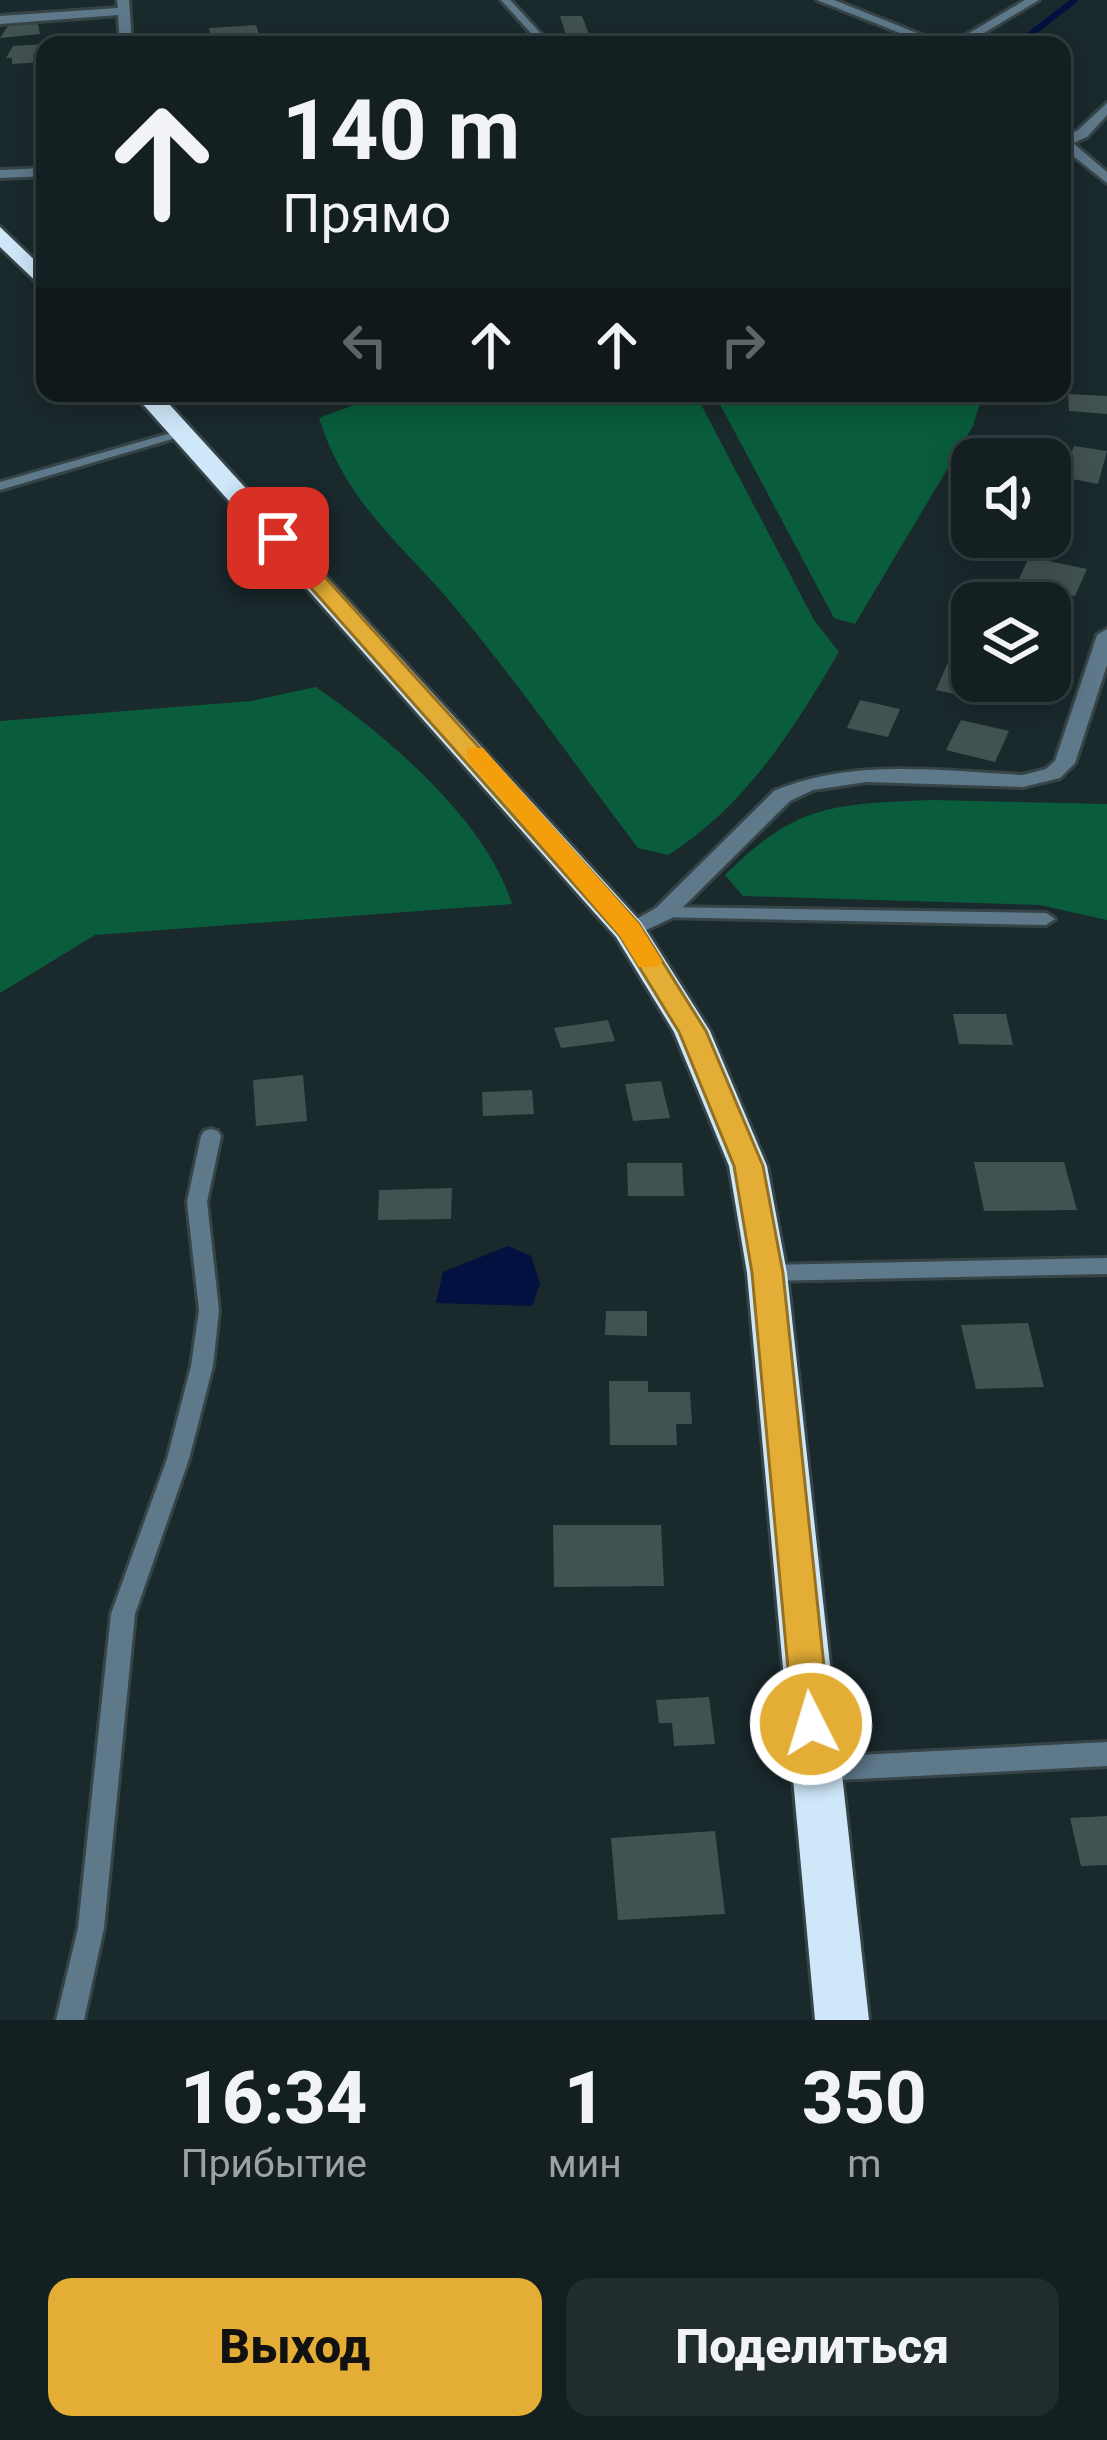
<!DOCTYPE html>
<html lang="ru">
<head>
<meta charset="utf-8">
<style>
	body { margin:0; font-family:Roboto,sans-serif; background:#212c2e; color:#f1f3f6; height:100vh; display:flex; flex-direction:column; font-size:45px; white-space:nowrap }
	* { box-sizing:border-box; margin:0 }
	p { font-size:39px; color:#9da2a5 }
	.icon { flex:none; width:66px; height:66px; fill:none; stroke:currentColor; stroke-width:2; stroke-linecap:round; stroke-linejoin:round }
	.map { position:relative; height:2020px; overflow:hidden }
	.side { display:flex; flex-direction:column; background:#141f21; flex:1 }
	.side>* { flex:none }
	.banner { position:absolute; left:36px; top:36px; width:1035px; height:366px; border-radius:24px; box-shadow:0 6px 30px #0003,0 0 0 3px #333d3f; background:#141f21; color:#f1f3f6; overflow:hidden }
	.buttons { position:absolute; left:951px; top:438px; display:grid; gap:24px }
	.buttons a { display:grid; place-items:center; width:120px; height:120px; border-radius:24px; background:#141f21; box-shadow:0 6px 30px #0003,0 0 0 3px #333d3f; font-size:60px }
	.pin { position:absolute; display:grid; place-items:center; width:102px; height:102px; color:#fff; margin:-51px; border-radius:24px; box-shadow:0 6px 18px #0006 }
	.me { position:absolute; width:132px; margin:-66px; rotate:355deg; stroke-linejoin:round; filter:drop-shadow(0 0 9px #0008) }
	.turn { display:flex; align-items:center; gap:42px; height:252px; padding:0 48px; font-size:54px }
	.turn .icon { width:156px; height:156px; stroke-width:2.5 }
	.turn b { display:block; font-size:84px; line-height:102px }
	.lanes { display:flex; align-items:center; height:114px; padding:0 48px; background:#0003; justify-content:center; gap:60px; direction:ltr }
	.lanes .off { opacity:.35 }
	.eta { display:flex; justify-content:space-evenly; align-items:center; height:204px; text-align:center }
	.eta b { font-size:72px; font-weight:800; line-height:84px }
	.cta { display:flex; gap:24px; margin-top:auto; padding:24px 48px }
	.cta a { flex:1; height:138px; border-radius:24px; background:#e4ad35; color:#111; font-size:48px; font-weight:800; line-height:138px; text-align:center }
	.cta a+a { background:#212c2e; color:#f1f3f6 }
	.map>svg:first-child { display:block }
	.forest { fill:#095d3c }
	.water { fill:#021140 }
	.lines { fill:none; stroke-linecap:round; stroke-linejoin:round }
	.stream { stroke:#021140; stroke-width:6 }
	.building { fill:#425250 }
	.lane-casing { stroke:#364447; stroke-width:6 }
	.street-casing { stroke:#364447; stroke-width:6 }
	.highway-casing { stroke:#364447; stroke-width:6 }
	.lane { fill:#5e798a; fill-rule:evenodd }
	.street { fill:#5e798a; fill-rule:evenodd }
	.highway { fill:#cee8fa; fill-rule:evenodd }
	.route { fill:#e4ad35; stroke:#947022; stroke-width:3 }
	.slow { fill:#f59e0b }
</style>
</head>
<body>
<div class="map">
<svg width="1107" height="2020" viewBox="0 0 1107 2020">
	<rect width="100%" height="100%" fill="#1a292c"/>
	<g class="forest">
		<path d="M386,393h309l119,227 25,32c-46,78 -93,154 -171,203l-30,-7c-60,-79 -117,-161 -180,-237 -55,-67 -111,-105 -139,-193z"/>
		<polygon points="714,393 983,393 973,426 855,624 834,618"/>
		<path d="M316,687c71,49 170,133 196,217l-417,31 -95,58v-272l251,-20z"/>
		<path d="M933,800l174,4v116l-67,-15 -297,-9 -18,-21c72,-72 110,-71 208,-75z"/>
	</g>
	<polygon class="water" points="508,1246 531,1256 540,1284 532,1306 436,1303 443,1272"/>
	<g class="lines">
		<polyline class="stream" points="1016,45 1075,0"/>
	</g>
	<g class="building">
		<polygon points="560,16 582,16 589,34 566,35"/>
		<polygon points="38,24 40,34 0,38 8,26"/>
		<polygon points="256,25 260,37 211,40 209,28"/>
		<polygon points="45,44 45,62 12,64 12,58 6,58 13,46"/>
		<polygon points="1068,394 1107,396 1107,414 1069,411"/>
		<polygon points="1074,446 1107,451 1098,484 1062,477"/>
		<polygon points="1029,557 1087,569 1075,596 1017,583"/>
		<polygon points="951,655 972,659 972,681 986,681 979,699 936,690"/>
		<polygon points="860,700 900,709 888,737 847,728"/>
		<polygon points="961,720 1009,731 995,762 946,750"/>
		<polygon points="953,1014 1006,1014 1013,1045 959,1044"/>
		<polygon points="608,1020 615,1041 561,1048 554,1028"/>
		<polygon points="303,1075 307,1121 256,1126 253,1080"/>
		<polygon points="661,1081 670,1118 633,1121 625,1084"/>
		<polygon points="532,1090 534,1114 483,1116 482,1092"/>
		<polygon points="974,1162 1064,1162 1077,1210 984,1211"/>
		<polygon points="627,1163 682,1163 684,1196 628,1196"/>
		<polygon points="452,1188 451,1219 378,1220 379,1190"/>
		<polygon points="606,1311 647,1311 647,1336 605,1335"/>
		<polygon points="1028,1323 1044,1387 976,1389 961,1325"/>
		<polygon points="609,1381 648,1381 648,1392 690,1392 692,1424 676,1424 677,1445 610,1445"/>
		<polygon points="553,1525 661,1525 664,1586 554,1587"/>
		<polygon points="709,1697 715,1744 674,1746 672,1723 659,1723 656,1700"/>
		<polygon points="1107,1816 1107,1865 1081,1866 1070,1818"/>
		<polygon points="715,1831 725,1914 618,1920 611,1838"/>
	</g>
	<g class="lines">
		<defs>
			<g id="lane">
				<polygon points="501,0 510,0 545,38 545,42 539,42"/>
				<polygon points="178,431 189,434 0,490 0,482"/>
				<polygon points="664,907 1046,913 1055,919 1046,925 658,917 655,913 658,909"/>
				<polygon points="211,1129 218,1131 221,1136 207,1202 219,1310 213,1366 189,1459 135,1614 104,1928 84,2020 56,2020 78,1928 111,1614 167,1459 191,1366 199,1310 187,1202 201,1136 204,1131"/>
				<polygon points="1107,1258 1107,1274 767,1281 760,1279 757,1273 760,1267 767,1265"/>
				<polygon points="1107,1742 1107,1766 820,1781 811,1777 808,1769 811,1761 820,1757"/>
			</g>
			<g id="street">
				<polygon points="117,0 129,0 132,45 120,45 118,15 0,24 0,16 118,8"/>
				<polygon points="817,0 834,0 947,45 930,45"/>
				<polygon points="1025,0 1039,0 964,45 949,45"/>
				<polygon points="538,37 723,41 729,45 542,44"/>
				<polygon points="1107,103 1107,115 1087,137 1073,143 1107,172 1107,183 1062,147 1062,136 1077,131"/>
				<polygon points="45,168 45,176 0,178 0,170"/>
				<path d="M1107,629v36l-32,98 -15,15 -37,9 -157,-5 -53,8 -23,11 -118,117 -43,20 -12,-8 39,-22 118,-117c79,-33 166,-20 249,-16l23,-6 9,-8 42,-126z"/>
			</g>
			<g id="highway">
				<polygon points="0,227 45,270 45,290 0,247"/>
				<polygon points="133,393 159,393 641,922 710,1031 767,1166 787,1273 869,2020 815,2020 747,1273 729,1166 674,1032 616,937"/>
			</g>
		</defs>
		<use href="#lane" class="lane-casing"/>
		<use href="#street" class="street-casing"/>
		<use href="#highway" class="highway-casing"/>
		<use href="#lane" class="lane"/>
		<use href="#street" class="street"/>
		<use href="#highway" class="highway"/>
	</g>
	<polygon class="route" points="271,534 286,534 639,924 706,1031 763,1166 783,1273 830,1724 824,1736 811,1741 798,1736 793,1724 752,1273 734,1166 679,1032 620,936 271,543"/>
	<polygon class="slow" points="467,748 483,748 639,924 662,961 658,967 639,967 620,936 467,758"/>
</svg>
<div class="buttons">
<a><svg class="icon" aria-label="sound" viewBox="0 0 24 24"><path d="M4 9h4l5-4v14l-5-4H4zM17 9q2 3 0 6"/></svg></a>
<a><svg class="icon" aria-label="layers" viewBox="0 0 24 24"><path d="M12 4l9 5-9 5-9-5zM3 14l9 5 9-5"/></svg></a>
</div>
<div class="pin" style="left:278px;top:538px;background:#d93025"><svg class="icon" aria-label="arrive" viewBox="0 0 24 24"><path d="M6 21V4h12l-3 4 3 4H6"/></svg></div>
<svg class="me" style="left:811px;top:1724px" viewBox="-20 -20 40 40"><circle r="17" fill="#e4ad35" stroke="#fff" stroke-width="3"/><path d="M0-11L8 9 0 5-8 9z" fill="#fff"/></svg>
<div class="banner">
<div class="turn"><svg class="icon" aria-label="ahead" viewBox="0 0 24 24"><path d="M12 20V5M6 11l6-6 6 6"/></svg><div><b>140 m</b>Прямо</div></div>
<div class="lanes"><svg class="icon off" aria-label="left" viewBox="0 0 24 24"><path d="M17 20v-9H6M10 6l-5 5 5 5"/></svg><svg class="icon" aria-label="ahead" viewBox="0 0 24 24"><path d="M12 20V5M6 11l6-6 6 6"/></svg><svg class="icon" aria-label="ahead" viewBox="0 0 24 24"><path d="M12 20V5M6 11l6-6 6 6"/></svg><svg class="icon off" aria-label="right" viewBox="0 0 24 24"><path d="M7 20v-9h11M14 6l5 5-5 5"/></svg></div>
</div>
</div>
<section class="side">
<div class="eta">
<div><b>16:34</b><p>Прибытие</p></div>
<div><b>1</b><p>мин</p></div>
<div><b>350</b><p>m</p></div>
</div>
<div class="cta"><a>Выход</a><a>Поделиться</a></div>
</section>
</body>
</html>
